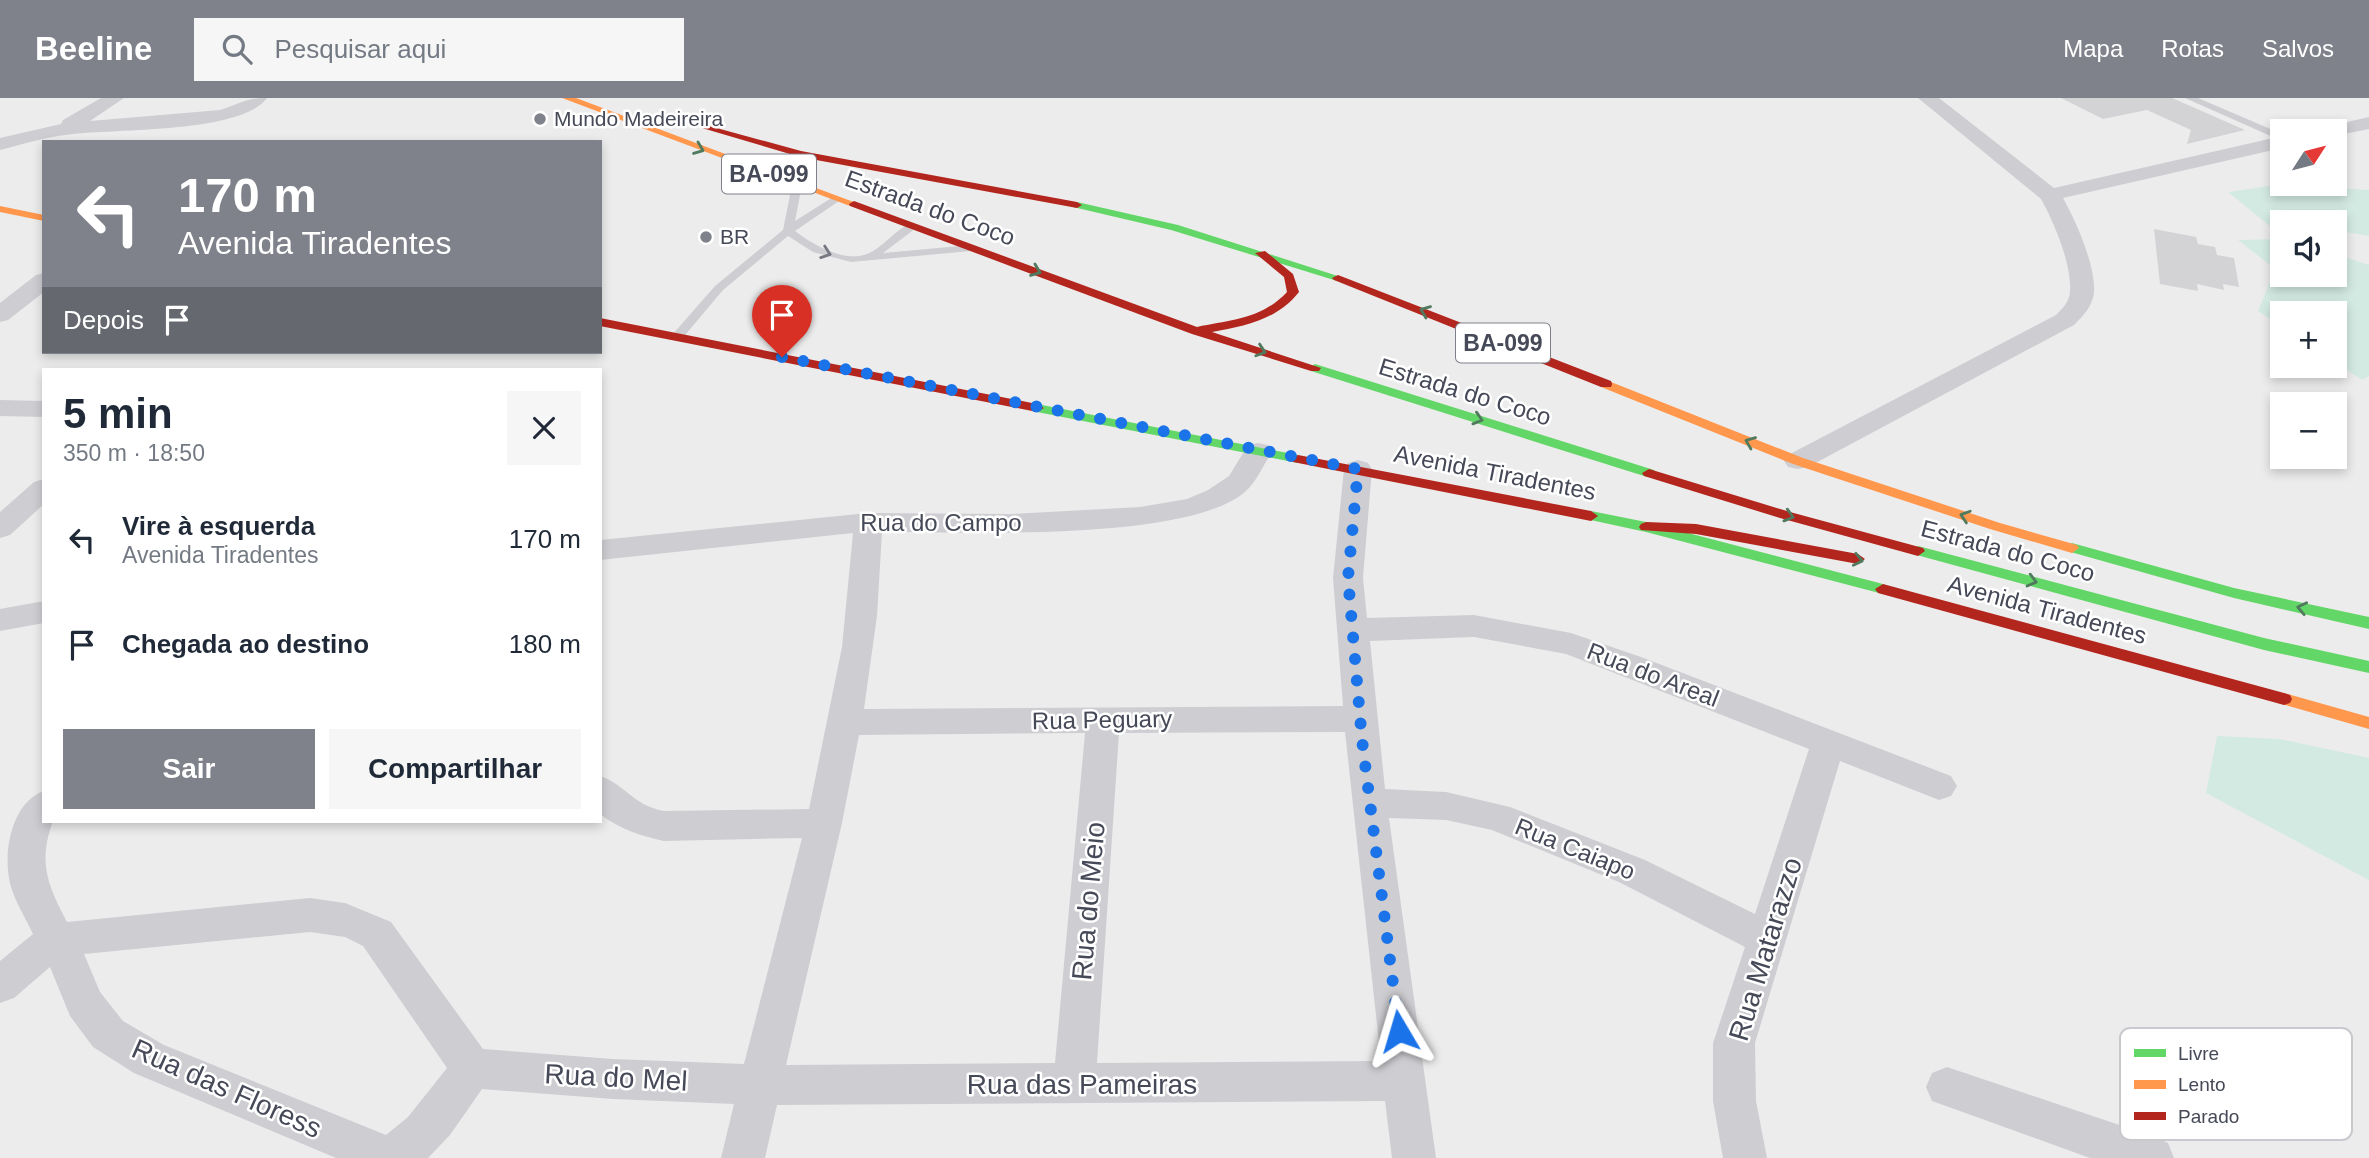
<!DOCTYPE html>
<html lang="pt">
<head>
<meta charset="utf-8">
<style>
	body { margin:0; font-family:Arial,sans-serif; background:#f6f6f7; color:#1f2937; height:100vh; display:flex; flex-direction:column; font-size:26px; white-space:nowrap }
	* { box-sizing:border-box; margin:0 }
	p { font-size:23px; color:#747a83 }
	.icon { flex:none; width:38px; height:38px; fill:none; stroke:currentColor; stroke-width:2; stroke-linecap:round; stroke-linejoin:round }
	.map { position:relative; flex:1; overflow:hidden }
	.details { position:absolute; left:42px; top:270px; width:560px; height:455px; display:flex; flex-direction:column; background:#fff; border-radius:0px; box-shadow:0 4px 10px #0003 }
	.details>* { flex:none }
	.guide { position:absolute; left:42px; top:42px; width:560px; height:214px; border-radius:0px; box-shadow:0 4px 10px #0003; background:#80828b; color:#fff; overflow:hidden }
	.needle { width:46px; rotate:54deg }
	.buttons { position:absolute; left:2270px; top:21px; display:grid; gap:14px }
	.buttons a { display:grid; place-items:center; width:77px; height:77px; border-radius:0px; background:#fff; box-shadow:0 4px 10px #0003; font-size:35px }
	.pin { position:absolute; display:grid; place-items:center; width:60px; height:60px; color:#fff; margin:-72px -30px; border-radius:50% 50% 50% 0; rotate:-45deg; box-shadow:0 0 7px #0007 }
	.pin .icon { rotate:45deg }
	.me { position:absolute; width:77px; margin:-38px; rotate:353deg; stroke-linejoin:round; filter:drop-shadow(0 0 5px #0008) }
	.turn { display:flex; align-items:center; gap:24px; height:147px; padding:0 21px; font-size:32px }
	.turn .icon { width:91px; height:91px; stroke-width:2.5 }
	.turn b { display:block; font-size:49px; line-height:60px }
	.then { display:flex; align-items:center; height:66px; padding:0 21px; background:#0003; gap:14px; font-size:26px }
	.round { display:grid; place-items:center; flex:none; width:74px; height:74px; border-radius:0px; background:#f6f6f7 }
	.overview { display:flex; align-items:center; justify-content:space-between; height:119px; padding:0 21px }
	h1 { font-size:42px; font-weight:700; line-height:52px }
	.cta { display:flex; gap:14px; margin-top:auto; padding:14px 21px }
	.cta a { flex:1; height:80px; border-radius:0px; background:#80828b; color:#fff; font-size:28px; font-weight:700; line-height:80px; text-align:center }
	.cta a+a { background:#f6f6f7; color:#1f2937 }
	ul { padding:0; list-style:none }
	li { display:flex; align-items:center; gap:21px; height:105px; padding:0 21px }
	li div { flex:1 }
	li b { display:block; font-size:26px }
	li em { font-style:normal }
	header { display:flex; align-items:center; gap:42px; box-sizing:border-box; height:98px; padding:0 35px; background:#80828b; color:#fff }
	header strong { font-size:33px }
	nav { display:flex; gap:38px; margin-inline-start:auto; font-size:24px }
	.search { width:490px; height:63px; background:#f6f6f7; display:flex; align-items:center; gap:18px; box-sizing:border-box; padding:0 24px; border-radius:0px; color:#747a83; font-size:26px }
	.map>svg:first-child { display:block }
	.green { fill:#d3eae3 }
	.building { fill:#d3d3d5 }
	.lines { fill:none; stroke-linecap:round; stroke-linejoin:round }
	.lane { fill:#ceced2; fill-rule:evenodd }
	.street { fill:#ceced2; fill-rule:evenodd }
	.fast { fill:#63d668; fill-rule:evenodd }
	.slow { fill:#ff974d; fill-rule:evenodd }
	.jam { fill:#b3261e; fill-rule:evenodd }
	.oneway { stroke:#507a5d }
	.oneway2 { stroke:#767882 }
	.route { stroke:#1a73e8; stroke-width:12; stroke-dasharray:0 21.6 }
	.poi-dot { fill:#80828b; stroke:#fff; stroke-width:2.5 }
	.labels { text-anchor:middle; stroke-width:5; stroke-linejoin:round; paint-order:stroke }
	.far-poi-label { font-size:21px; fill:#464957; stroke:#fff; text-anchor:start }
	.shield { fill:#fff; stroke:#7e8089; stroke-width:2 }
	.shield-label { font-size:23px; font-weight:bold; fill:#464957 }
	.street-label { font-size:24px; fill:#464957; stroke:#fff }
	.near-street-label { font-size:28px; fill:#464957; stroke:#fff }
	.key { fill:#fff; stroke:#c8c8cd; stroke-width:2 }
	.key-label { font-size:19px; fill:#464957 }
</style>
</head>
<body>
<header>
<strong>Beeline</strong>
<div class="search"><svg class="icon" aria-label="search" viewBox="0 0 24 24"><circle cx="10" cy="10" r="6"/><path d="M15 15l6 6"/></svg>Pesquisar aqui</div>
<nav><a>Mapa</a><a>Rotas</a><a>Salvos</a></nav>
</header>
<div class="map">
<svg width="2369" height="1060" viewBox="0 0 2369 1060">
	<rect width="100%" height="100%" fill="#edecec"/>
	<g class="green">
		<polygon points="2283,86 2369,92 2369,138 2335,132 2334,124 2282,124 2282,129 2271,129 2228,94"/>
		<polygon points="2282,141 2282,177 2334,177 2335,156 2369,167 2369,278 2362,282 2335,264 2334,215 2282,215 2282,229 2258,213 2275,171 2238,142"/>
		<polygon points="2217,638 2280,641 2369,660 2369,782 2206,695"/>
	</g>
	<g class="building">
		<polygon points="2061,0 2172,0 2245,32 2187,46 2191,32 2147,12 2103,21"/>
		<polygon points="2154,131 2196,139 2198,146 2215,149 2217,157 2234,160 2239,189 2223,186 2224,192 2197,186 2198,193 2160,186"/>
	</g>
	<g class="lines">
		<g class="lane">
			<polygon points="2185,0 2198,0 2282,36 2282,43"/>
			<path d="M797,84l5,3 -7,36 38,-24 9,2 -47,32c17,13 49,32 72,23 16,-6 28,-25 45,-31l5,3 -1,2 -33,25 88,-8 6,3 -6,3 -120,11 -38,-10 -25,-16 -65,54 -42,50h-8v-6l42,-48 68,-56 9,-45z"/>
		</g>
		<g class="street">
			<path d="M101,0h23l-34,23 130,-11c21,-6 24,-12 47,-12 -25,35 -149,31 -193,36 -25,2 -50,10 -74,16v-12l61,-14 2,-4z"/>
			<path d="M1918,0h21l115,90 228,-52v12l-219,50c13,23 33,68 31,95 -2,14 -11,23 -20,32l-266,142 -10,2 -10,-2 -4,-6 4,-6 268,-140c7,-7 13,-13 14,-23 2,-27 -16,-70 -29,-93z"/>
			<polygon points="2369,19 2369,31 2334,38 2334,33 2322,33 2325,29"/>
			<polygon points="44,175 44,194 8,222 0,224 0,205 36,177"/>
			<polygon points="0,302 44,303 44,319 0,318"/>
			<path d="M1258,345l10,2 4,6c-7,12 -14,27 -23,37 -51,55 -290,44 -367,44l-5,84 -13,93 479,-3 -10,-128 11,-109 4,-6 10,-3 10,3 4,6 -9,109 4,40 107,-3 97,18 70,24 310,119 6,10 -6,10 -12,4 -99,-39 -85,282 1,58 11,57h-44l-10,-57v-58l32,-96 -126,-65 -127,-52 -46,-10 -57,-2 47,340h-44l-7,-57 -608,4 -12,53h-44l13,-54 -121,-5 -131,-10 -32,46 -22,23h-92l-202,-85 -41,-26 -23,-31 -20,-49 -36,31 -14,5v-42l33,-27c-7,-15 -16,-29 -21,-44 -11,-31 -2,-88 32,-99v30h9c-15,41 -6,63 14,101l243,-24 35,5 46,19 92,127 130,10 131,5 58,-226 -138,3c-23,-5 -45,-12 -64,-27v-38c25,8 32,29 64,35l145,-2 33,-162 11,-114 -253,27v-20l268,-27 143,1 129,-7 47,-8 21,-9 21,-14 19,-31zM1474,539l92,17 243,95 -54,165 -110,-54 -135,-53 -64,-15 -61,-3 -15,-148zM1345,634l36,329 -284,2 22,-330zM1085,635l-30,330 -269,2 56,-242 17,-88zM310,834l35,5 18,9 84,122 -39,49 -22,18 -222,-90 -41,-24 -23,-29 -16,-38z"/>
			<polygon points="44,381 44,406 10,437 0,440 0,414 34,384"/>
			<polygon points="44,503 44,525 0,533 0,511"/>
			<polygon points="1947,969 2152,1038 2168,1045 2174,1060 2090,1060 1932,1003 1926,989 1932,975"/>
		</g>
		<g class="fast">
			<polygon points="1077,104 1178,127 1344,180 1338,183 1334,182 1171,132 1073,109 1072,107"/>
			<polygon points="1315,266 1654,372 1656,375 1649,379 1644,378 1311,273 1309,270"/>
			<polygon points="1037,306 1298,357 1305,361 1298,365 1032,313 1030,310"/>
			<polygon points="1591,413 1646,424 1883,486 1891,491 1883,496 1646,434 1586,421 1584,418"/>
			<polygon points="2072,445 2234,490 2369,519 2369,531 2234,500 2067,453 2065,450 2067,447"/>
			<polygon points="1918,448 2264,540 2369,563 2369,575 2264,552 1913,456 1911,453"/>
		</g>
		<g class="slow">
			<polygon points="562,0 576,0 859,106 850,108"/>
			<polygon points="0,108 44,117 44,123 0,114"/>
			<polygon points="1606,282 1803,360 2000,425 2077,447 2079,450 2072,455 1990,431 1793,366 1601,289 1601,283"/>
			<polygon points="2284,595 2369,619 2369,631 2278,605 2276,601 2278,597"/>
		</g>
		<g class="jam">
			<polygon points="702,26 801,53 1077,104 1082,107 1077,110 800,59 702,30"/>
			<path d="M854,103l343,126c34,-7 65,-8 90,-35l-3,-15 -29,-24 10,-2 28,23 6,18c-22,28 -54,34 -87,40l109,36 -2,3h-8l-119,-37 -342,-128 -1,-2z"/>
			<polygon points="1338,177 1611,283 1612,286 1611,289 1601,289 1334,182 1332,180"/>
			<polygon points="600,220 1037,306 1044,310 1037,314 600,228"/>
			<polygon points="1298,357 1591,413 1598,418 1591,423 1293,364 1291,361"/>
			<polygon points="1649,371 1790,414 1923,450 1925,453 1918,458 1780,420 1644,378 1642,375"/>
			<polygon points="1646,424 1696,426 1858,456 1865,461 1858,466 1696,436 1641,432 1639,429 1641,426"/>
			<polygon points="1883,486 2284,595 2290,597 2292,601 2290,605 2284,607 1878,495 1875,491"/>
		</g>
	</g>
	<defs><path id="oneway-chevron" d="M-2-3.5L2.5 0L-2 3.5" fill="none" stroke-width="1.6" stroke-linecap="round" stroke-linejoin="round" transform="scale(1.75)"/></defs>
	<g class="oneway">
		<use href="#oneway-chevron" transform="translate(699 51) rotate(21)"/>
		<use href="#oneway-chevron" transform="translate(1036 173) rotate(21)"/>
		<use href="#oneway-chevron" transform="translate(1425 213) rotate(-158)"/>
		<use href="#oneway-chevron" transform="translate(1261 253) rotate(18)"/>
		<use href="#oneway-chevron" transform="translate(1478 321) rotate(17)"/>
		<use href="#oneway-chevron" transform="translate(1750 344) rotate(-158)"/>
		<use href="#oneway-chevron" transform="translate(1789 418) rotate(16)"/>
		<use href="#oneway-chevron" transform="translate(1965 418) rotate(-162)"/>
		<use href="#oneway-chevron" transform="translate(1858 462) rotate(12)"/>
		<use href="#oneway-chevron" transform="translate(2032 483) rotate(15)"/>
		<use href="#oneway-chevron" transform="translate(2302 510) rotate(-168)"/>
	</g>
	<use class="oneway2" href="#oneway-chevron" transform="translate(826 155) rotate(19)"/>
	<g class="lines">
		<polyline class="route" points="782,259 1358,371 1348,480 1362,642 1399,933"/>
	</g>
	<g class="poi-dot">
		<circle cx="540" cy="21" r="7"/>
		<circle cx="706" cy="139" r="7"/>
	</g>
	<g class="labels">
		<g class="far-poi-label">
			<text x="554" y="28">Mundo Madeireira</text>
			<text x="720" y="146">BR</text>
		</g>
		<g class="shield">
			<rect x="722" y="56.5" width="94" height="39" rx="5"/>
			<rect x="1456" y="225.5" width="94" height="39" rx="5"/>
		</g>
		<g class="shield-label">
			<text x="769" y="84">BA-099</text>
			<text x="1503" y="253">BA-099</text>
		</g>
		<g class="street-label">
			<text transform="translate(930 110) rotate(20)" y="8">Estrada do Coco</text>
			<text transform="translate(1465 294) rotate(17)" y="8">Estrada do Coco</text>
			<text transform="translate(1495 375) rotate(11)" y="8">Avenida Tiradentes</text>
			<text x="941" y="433">Rua do Campo</text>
			<text transform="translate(2008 453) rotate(15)" y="8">Estrada do Coco</text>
			<text transform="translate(2047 512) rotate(15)" y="8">Avenida Tiradentes</text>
			<text transform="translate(1653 577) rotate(21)" y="8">Rua do Areal</text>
			<text transform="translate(1102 622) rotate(-1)" y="8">Rua Peguary</text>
			<text transform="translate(1575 751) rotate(22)" y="8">Rua Caiapo</text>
		</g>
		<g class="near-street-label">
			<text transform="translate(1088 803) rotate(-85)" y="10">Rua do Meio</text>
			<text transform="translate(1765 851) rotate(-73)" y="10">Rua Matarazzo</text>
			<text transform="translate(616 979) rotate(3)" y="10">Rua do Mel</text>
			<text x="1082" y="996">Rua das Pameiras</text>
			<text transform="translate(227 990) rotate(24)" y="10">Rua das Floress</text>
		</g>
	</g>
	<rect x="2120" y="930" width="232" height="112" rx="10" class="key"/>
	<rect x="2134" y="951" width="32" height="8" fill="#63d668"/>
	<rect x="2134" y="982" width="32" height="9" fill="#ff974d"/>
	<rect x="2134" y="1014" width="32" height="8" fill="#b3261e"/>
	<g class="key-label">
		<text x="2178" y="962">Livre</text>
		<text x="2178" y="993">Lento</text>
		<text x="2178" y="1025">Parado</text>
	</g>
</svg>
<div class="buttons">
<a><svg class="needle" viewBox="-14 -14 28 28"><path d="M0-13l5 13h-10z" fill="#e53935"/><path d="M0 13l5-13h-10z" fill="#747a83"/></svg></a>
<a><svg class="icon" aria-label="sound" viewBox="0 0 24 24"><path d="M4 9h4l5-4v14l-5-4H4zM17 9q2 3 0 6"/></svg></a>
<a>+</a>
<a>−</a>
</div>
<div class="pin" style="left:782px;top:259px;background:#d93025"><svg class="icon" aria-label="arrive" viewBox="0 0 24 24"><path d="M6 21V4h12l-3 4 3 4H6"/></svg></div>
<svg class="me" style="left:1399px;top:933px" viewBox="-20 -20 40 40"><path d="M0-17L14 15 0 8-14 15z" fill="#1a73e8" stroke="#fff" stroke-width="4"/></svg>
<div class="guide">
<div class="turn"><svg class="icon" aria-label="left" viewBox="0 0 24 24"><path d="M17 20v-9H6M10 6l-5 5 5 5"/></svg><div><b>170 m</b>Avenida Tiradentes</div></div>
<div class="then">Depois<svg class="icon" aria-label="arrive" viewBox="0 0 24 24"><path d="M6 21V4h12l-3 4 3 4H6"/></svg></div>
</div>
<section class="details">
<div class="overview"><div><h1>5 min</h1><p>350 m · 18:50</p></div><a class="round"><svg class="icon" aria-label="close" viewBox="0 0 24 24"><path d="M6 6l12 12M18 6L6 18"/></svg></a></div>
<ul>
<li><svg class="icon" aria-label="left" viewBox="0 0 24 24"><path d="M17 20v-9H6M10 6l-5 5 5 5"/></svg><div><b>Vire à esquerda</b><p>Avenida Tiradentes</p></div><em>170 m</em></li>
<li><svg class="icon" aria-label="arrive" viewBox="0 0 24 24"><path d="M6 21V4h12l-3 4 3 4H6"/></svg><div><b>Chegada ao destino</b></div><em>180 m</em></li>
</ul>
<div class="cta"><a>Sair</a><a>Compartilhar</a></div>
</section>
</div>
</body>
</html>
